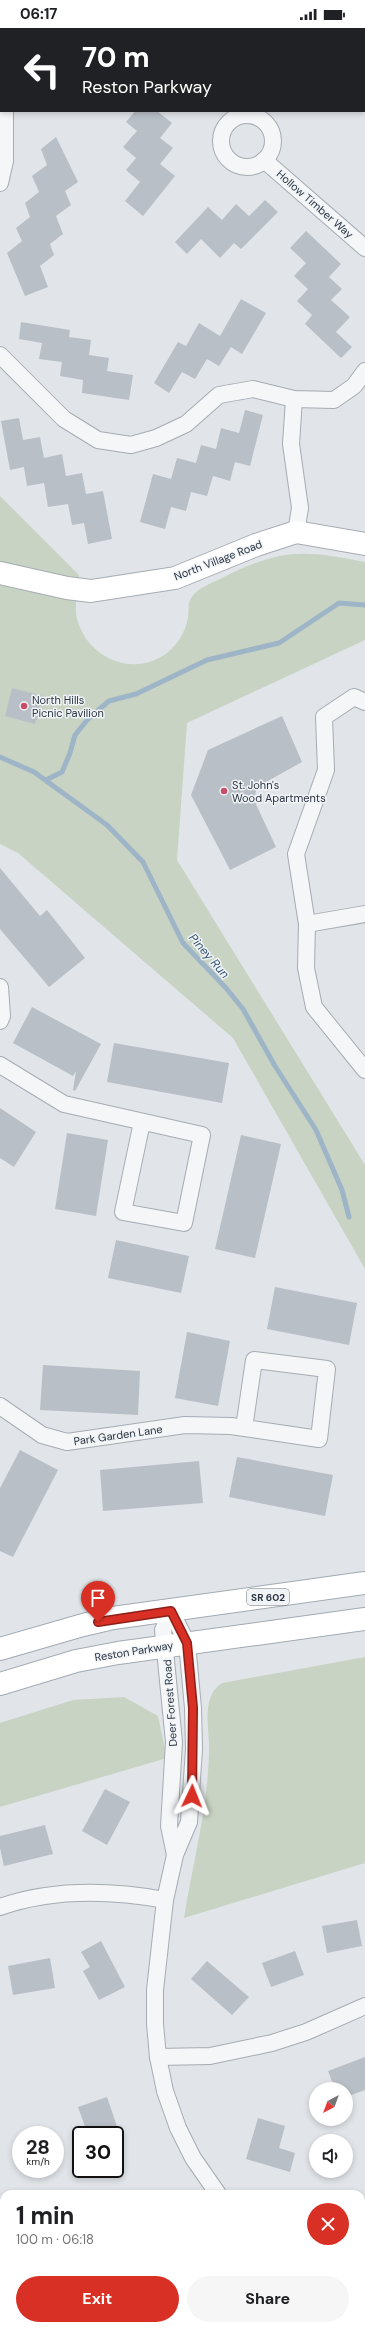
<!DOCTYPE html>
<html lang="en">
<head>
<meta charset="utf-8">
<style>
	body { margin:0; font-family:"DM Sans",sans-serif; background:#f6f6f6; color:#202124; height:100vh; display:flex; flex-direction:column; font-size:15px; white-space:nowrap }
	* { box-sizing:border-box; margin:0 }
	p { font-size:13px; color:#757577 }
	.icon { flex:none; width:22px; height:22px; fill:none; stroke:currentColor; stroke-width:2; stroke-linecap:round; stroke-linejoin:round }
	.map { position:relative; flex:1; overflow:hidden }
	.details { position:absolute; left:0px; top:2162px; width:365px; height:140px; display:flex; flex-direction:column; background:#fff; border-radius:12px 12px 0 0; box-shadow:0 2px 6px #0003 }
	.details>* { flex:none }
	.banner { position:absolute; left:0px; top:0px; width:365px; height:84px; box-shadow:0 2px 6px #0003; background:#202124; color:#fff; overflow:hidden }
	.needle { width:26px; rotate:221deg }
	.controls { position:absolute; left:309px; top:2054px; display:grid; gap:8px }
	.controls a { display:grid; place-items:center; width:44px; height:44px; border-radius:50%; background:#fff; box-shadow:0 2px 6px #0003; font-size:20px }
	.speed { position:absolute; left:12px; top:2098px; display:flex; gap:8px; font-size:20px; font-weight:700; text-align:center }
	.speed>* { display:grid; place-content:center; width:52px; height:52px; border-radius:50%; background:#fff; box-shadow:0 2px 6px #0003; line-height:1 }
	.speed small { font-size:10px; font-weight:400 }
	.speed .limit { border:2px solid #111; border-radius:6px; background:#fff; color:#111 }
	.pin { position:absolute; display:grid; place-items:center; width:34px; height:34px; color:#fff; margin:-41px -17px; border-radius:50% 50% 50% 0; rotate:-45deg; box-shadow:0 0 4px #0007 }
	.pin .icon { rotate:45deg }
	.me { position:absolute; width:44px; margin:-22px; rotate:2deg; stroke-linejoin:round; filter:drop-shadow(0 0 3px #0008) }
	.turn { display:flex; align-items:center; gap:14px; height:84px; padding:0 16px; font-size:18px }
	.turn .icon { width:52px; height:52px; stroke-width:2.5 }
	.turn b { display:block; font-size:28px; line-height:34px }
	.round { display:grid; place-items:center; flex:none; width:42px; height:42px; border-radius:21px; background:#f6f6f6 }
	.head { display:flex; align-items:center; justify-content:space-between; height:68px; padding:0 16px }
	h1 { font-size:24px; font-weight:700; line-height:30px }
	.primary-button { display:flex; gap:8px; margin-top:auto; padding:8px 16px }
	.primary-button a { flex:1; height:46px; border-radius:24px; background:#d93025; color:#fff; font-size:16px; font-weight:700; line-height:46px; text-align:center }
	.primary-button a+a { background:#f6f6f6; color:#202124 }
	.status { display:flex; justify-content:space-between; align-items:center; height:28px; padding:0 20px; background:#fff; direction:ltr }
	.status svg { height:11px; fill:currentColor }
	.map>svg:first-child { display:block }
	.green { fill:#c8d3c3 }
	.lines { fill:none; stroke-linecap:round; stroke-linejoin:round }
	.stream { stroke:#9eb5c7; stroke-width:5 }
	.building { fill:#b9bfc6 }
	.street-casing { stroke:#a6acb3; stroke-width:18 }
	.secondary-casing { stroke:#a6acb3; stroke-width:24 }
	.primary-casing { stroke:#a1aab4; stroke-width:24 }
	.street { stroke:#f4f6f8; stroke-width:16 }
	.secondary { stroke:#fff; stroke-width:22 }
	.primary { stroke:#fff; stroke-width:22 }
	.route-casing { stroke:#8d1f18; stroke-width:10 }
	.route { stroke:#d93025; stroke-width:7 }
	.poi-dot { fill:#c84d68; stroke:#f1f4f7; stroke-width:1.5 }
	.labels { text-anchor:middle; stroke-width:3; stroke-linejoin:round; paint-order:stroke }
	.shield { fill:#f1f4f7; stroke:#666e77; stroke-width:1 }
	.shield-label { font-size:10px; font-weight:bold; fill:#2a3440 }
	.street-label { font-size:11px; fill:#2a3440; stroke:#f1f4f7 }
	.poi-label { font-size:11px; fill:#2a3440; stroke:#f1f4f7; text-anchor:start }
	.water-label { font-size:12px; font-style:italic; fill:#365672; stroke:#f1f4f7 }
</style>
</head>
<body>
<div class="status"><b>06:17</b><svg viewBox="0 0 49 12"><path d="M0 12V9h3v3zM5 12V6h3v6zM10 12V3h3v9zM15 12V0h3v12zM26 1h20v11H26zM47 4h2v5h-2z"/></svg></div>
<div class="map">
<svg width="365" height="2302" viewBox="0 0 365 2302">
	<rect width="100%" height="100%" fill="#e1e5e9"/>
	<g class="green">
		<path d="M0,468l79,79c-1,12 -4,27 -3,39 7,39 49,63 85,43 14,-8 24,-23 27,-39 1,-5 0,-13 2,-18 6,-12 20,-16 32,-22 58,-29 80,-29 143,-16v78l-178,83 -10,137 188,305v104l-132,-231 -215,-185 -18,-9z"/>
		<path d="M365,1629v206l-181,55c9,-56 24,-110 25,-167 1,-22 -9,-54 13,-68z"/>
		<polygon points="124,1669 158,1688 167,1730 0,1779 0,1695 73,1672"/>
	</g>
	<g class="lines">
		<g class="stream">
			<polyline points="0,729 34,744 107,797 143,834 183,915 226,960 243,981 275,1038 316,1102 342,1162 349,1189"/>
			<polyline points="46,752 62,744 70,725 75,707 88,691 109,673 136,666 207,632 279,615 339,575 365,577"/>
		</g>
	</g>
	<g class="building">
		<polygon points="135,83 157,83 172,95 160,110 173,120 160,136 175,148 143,188 125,173 140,154 126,142 136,130 123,119 137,103 126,94"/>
		<polygon points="56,109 78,154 65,163 71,177 56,188 63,206 50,216 54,227 40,238 48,259 25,268 7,225 22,213 16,200 30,189 25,175 39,164 32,148 47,137 41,121"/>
		<polygon points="265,172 278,184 241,221 234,215 220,230 201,211 187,226 175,214 208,179 222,192 236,176 249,188"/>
		<polygon points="306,203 341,236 329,249 342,261 331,272 350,289 336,304 352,319 341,330 305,296 312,287 297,273 308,261 294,248 306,235 290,220"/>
		<polygon points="241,271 266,285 242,326 231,319 219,338 207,331 195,351 182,344 169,365 154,355 178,314 186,318 199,295 220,308"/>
		<polygon points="21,294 70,302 69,309 91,312 89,327 109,330 107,343 133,347 129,372 82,365 83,352 60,348 62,334 39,331 42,315 19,311"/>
		<polygon points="245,382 263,387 250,438 235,434 230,453 213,448 207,468 191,464 186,483 171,479 165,501 140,494 153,446 171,451 177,430 196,435 201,417 216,421 221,400 239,405"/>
		<polygon points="19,390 23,412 40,409 44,430 62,426 66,448 82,445 86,466 103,463 112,511 88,516 84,495 72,497 68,476 48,479 44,455 27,458 24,439 10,442 1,393"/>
		<polygon points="12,660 43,668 35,696 5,688"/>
		<polygon points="282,688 302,734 257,759 254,772 276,819 230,842 191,767 208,722"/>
		<polygon points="0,840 40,888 47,882 85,930 49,959 0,901"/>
		<polygon points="32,979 101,1016 75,1063 73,1062 76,1043 73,1048 13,1015"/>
		<polygon points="114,1015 229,1035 222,1075 107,1054"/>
		<polygon points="0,1080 36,1104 14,1139 0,1130"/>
		<polygon points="67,1105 108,1112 96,1188 55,1181"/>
		<polygon points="241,1107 281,1116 255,1230 215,1221"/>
		<polygon points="116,1212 189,1228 181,1265 108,1250"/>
		<polygon points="275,1259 357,1275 349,1317 267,1301"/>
		<polygon points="187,1304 230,1313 218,1378 175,1370"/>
		<polygon points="43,1337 140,1343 138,1387 40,1382"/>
		<polygon points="20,1422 58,1442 13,1529 0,1523 0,1460"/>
		<polygon points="237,1429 333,1447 325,1488 229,1469"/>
		<polygon points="199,1433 203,1475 103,1483 100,1442"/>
		<polygon points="105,1761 130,1774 107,1817 82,1803"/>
		<polygon points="45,1797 53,1826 4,1838 0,1820 0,1808"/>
		<polygon points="357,1892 362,1918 327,1925 322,1898"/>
		<polygon points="101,1913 125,1959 99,1972 83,1943 90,1939 81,1924"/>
		<polygon points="295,1923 304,1947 271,1959 262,1935"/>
		<polygon points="50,1930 55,1960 13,1967 8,1938"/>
		<polygon points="207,1933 249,1969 232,1987 191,1951"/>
		<polygon points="365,2029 365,2062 346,2069 346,2061 335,2061 328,2043"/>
		<polygon points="107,2069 120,2107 88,2107 78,2079"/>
		<polygon points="258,2090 285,2098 279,2120 295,2125 290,2144 246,2131"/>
	</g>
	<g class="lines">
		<defs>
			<g id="street">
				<polyline points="21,0 21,1"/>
				<polyline points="71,1 71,0"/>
				<circle cx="247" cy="113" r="26"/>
				<polyline points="264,132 365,220"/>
				<polyline points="0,155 5,133 5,83"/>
				<polyline points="0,327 64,391 98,412 131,417 156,410 186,396 219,367 253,361 294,371 334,372 354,358 365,343"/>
				<polyline points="294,371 291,416 300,480 296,504"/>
				<polyline points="365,674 354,669 324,689 326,742 296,826 307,896 306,940 314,979 365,1042"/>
				<polyline points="307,896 365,886"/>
				<polyline points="0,959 2,988 0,993"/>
				<polyline points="0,1037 64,1076 202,1107 184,1195 123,1184 142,1094"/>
				<polyline points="0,1378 42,1407 67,1414 185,1397 231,1398 319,1411 327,1341 254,1332 244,1400"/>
				<polyline points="171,1583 187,1615 193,1680 194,1721 189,1794 175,1827 165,1872 155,1962 155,1996 158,2029 165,2063 178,2100 193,2130 218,2166"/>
				<polyline points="171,1583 163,1602 174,1714 169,1798 175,1827"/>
				<path d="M0,1879c54,-19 110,-17 165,-7"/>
				<polyline points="158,2029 210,2028 272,2015 306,2004 365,1978"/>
				<polyline points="0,2287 4,2287"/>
				<polyline points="42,2298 50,2302"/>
				<polyline points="318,2298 321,2302"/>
			</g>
			<polyline id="secondary" points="0,545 67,560 91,563 175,550 256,517 296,504 365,516"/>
			<g id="primary">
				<polyline points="0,1621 83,1597 113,1590 365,1555"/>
				<polyline points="0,1656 76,1633 118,1625 365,1591"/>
			</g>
		</defs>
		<use href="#street" class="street-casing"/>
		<use href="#secondary" class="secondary-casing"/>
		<use href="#primary" class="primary-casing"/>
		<use href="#street" class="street"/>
		<use href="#secondary" class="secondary"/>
		<use href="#primary" class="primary"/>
	</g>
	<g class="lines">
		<defs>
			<polyline id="route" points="98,1594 171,1583 187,1615 193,1680 192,1768"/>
		</defs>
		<use href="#route" class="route-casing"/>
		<use href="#route" class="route"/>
	</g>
	<g class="poi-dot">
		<circle cx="24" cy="678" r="4"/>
		<circle cx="224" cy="763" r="4"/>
	</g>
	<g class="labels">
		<rect class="shield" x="247" y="1561" width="42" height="16" rx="3"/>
		<g class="shield-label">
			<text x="268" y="1573">SR 602</text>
		</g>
		<g class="street-label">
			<text transform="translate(315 176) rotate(41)" y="4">Hollow Timber Way</text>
			<text transform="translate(218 532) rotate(-21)" y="4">North Village Road</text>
			<text transform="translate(118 1407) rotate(-8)" y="4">Park Garden Lane</text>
			<text transform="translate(134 1623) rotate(-9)" y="4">Reston Parkway</text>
			<text transform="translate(170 1675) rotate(-94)" y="4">Deer Forest Road</text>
		</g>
		<g class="poi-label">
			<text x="32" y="676">North Hills<tspan x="32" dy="13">Picnic Pavilion</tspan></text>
			<text x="232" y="761">St. John's<tspan x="232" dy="13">Wood Apartments</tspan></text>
		</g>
		<g class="water-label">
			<text transform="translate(209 928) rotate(49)" y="4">Piney Run</text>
		</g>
	</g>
</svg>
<div class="controls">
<a><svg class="needle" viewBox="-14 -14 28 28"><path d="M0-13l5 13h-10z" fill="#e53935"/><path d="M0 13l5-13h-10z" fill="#757577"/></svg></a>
<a><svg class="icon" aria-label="sound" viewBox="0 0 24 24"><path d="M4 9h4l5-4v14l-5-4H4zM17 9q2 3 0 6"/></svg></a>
</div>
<div class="speed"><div>28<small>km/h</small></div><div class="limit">30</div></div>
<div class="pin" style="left:98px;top:1594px;background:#d93025"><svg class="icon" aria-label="arrive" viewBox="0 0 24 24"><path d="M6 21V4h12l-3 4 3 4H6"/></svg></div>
<svg class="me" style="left:192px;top:1768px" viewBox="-20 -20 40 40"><path d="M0-17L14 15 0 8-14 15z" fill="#d93025" stroke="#fff" stroke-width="4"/></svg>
<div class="banner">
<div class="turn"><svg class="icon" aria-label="left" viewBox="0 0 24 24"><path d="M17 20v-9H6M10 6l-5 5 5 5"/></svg><div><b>70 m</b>Reston Parkway</div></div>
</div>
<section class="details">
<div class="head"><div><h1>1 min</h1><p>100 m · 06:18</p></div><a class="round" style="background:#d93025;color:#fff"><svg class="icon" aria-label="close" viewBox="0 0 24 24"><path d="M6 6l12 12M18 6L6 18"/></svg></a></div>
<div class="primary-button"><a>Exit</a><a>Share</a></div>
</section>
</div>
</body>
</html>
